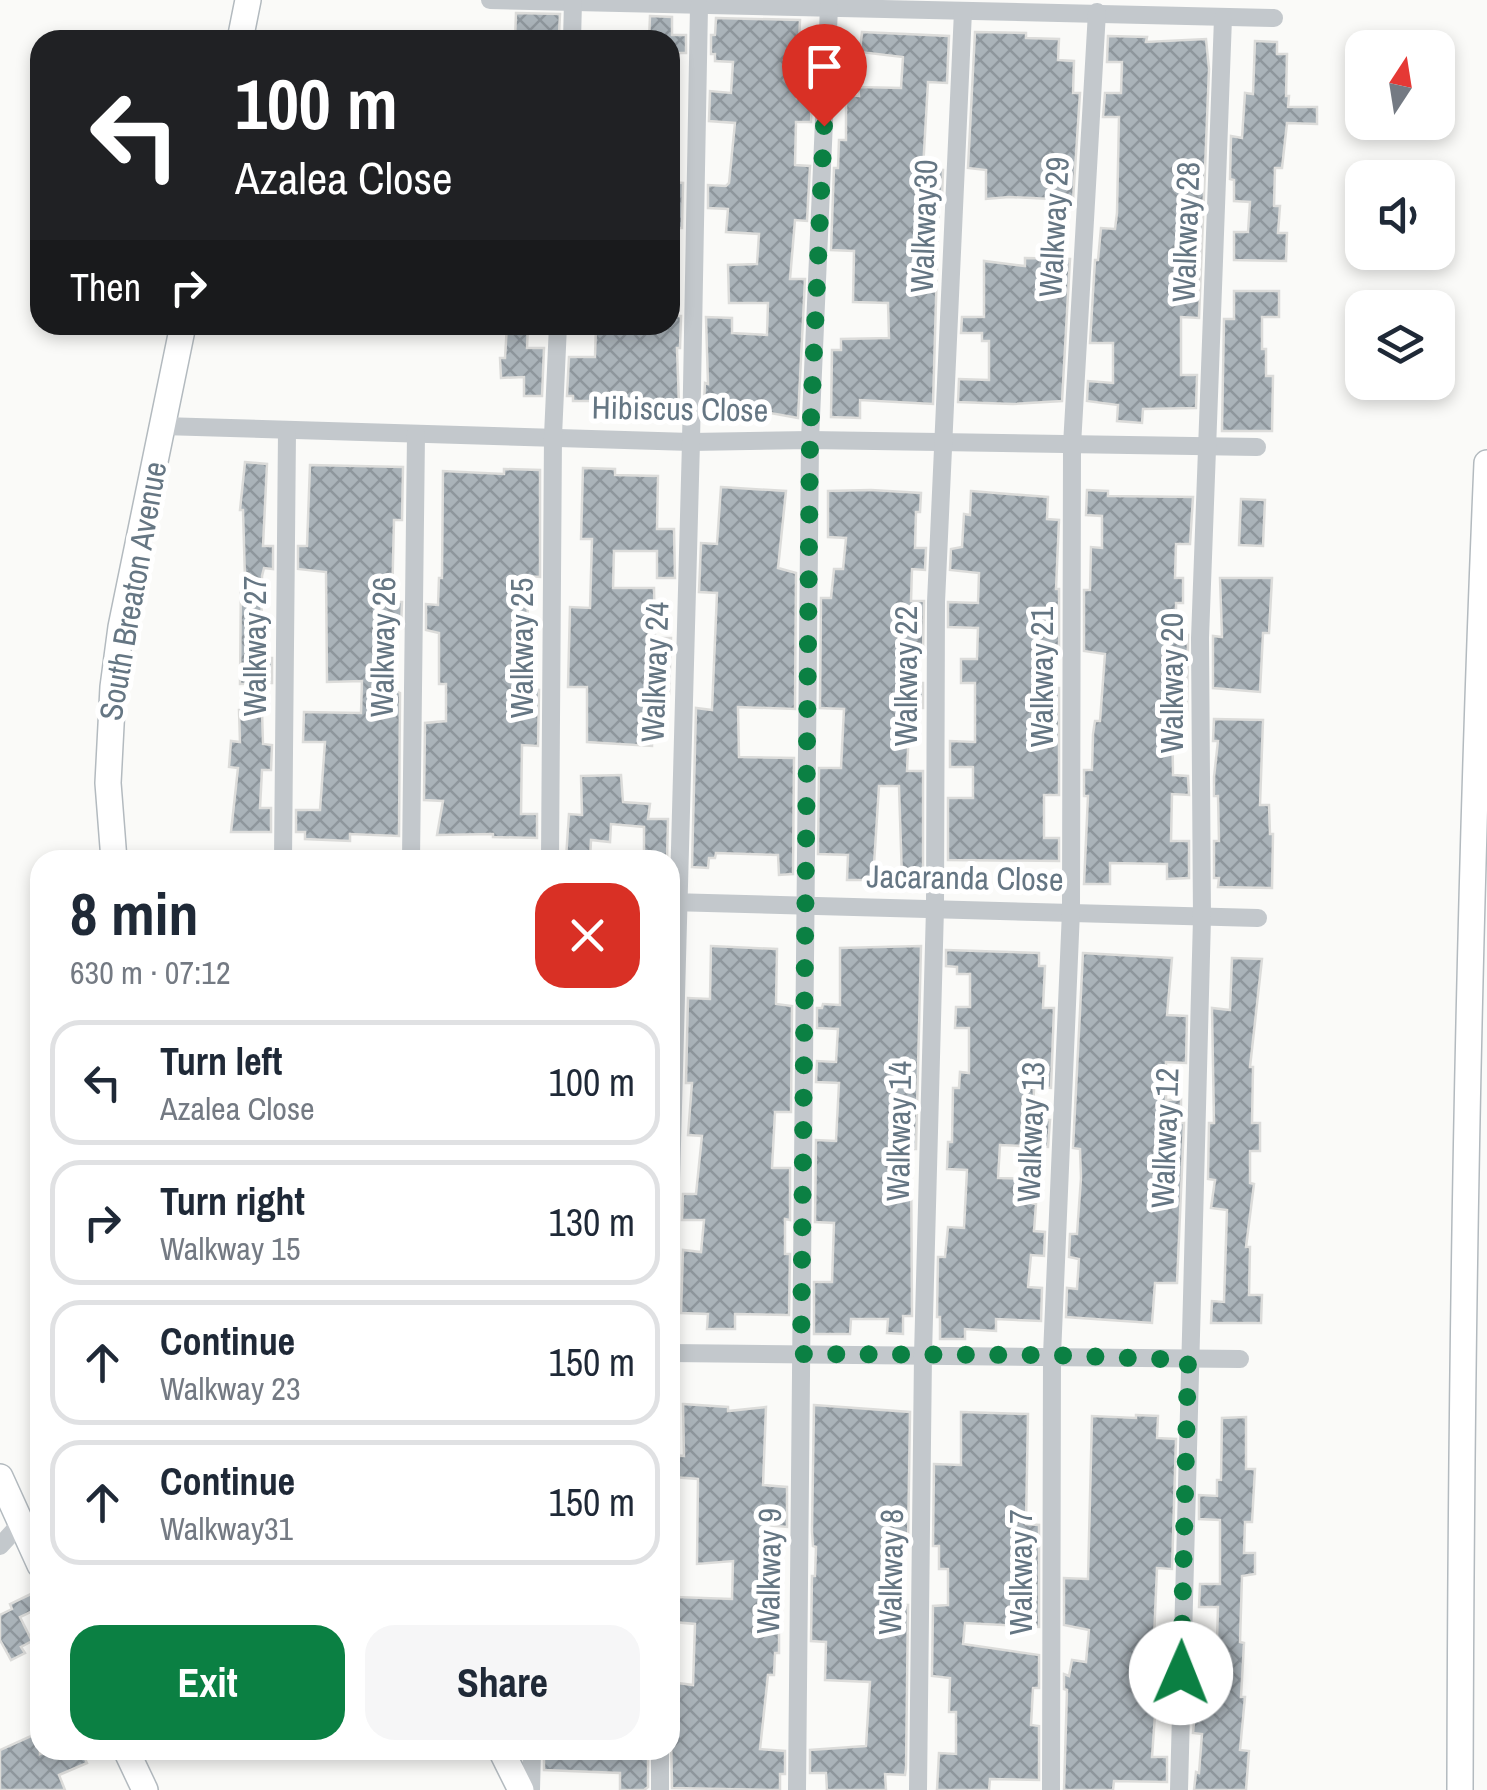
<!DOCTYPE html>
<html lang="en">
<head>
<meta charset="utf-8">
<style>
	body { margin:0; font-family:"Archivo Narrow",sans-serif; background:#f6f6f7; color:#1f2937; height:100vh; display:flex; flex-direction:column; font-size:38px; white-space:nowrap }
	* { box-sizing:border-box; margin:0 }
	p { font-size:32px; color:#747a83 }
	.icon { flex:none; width:55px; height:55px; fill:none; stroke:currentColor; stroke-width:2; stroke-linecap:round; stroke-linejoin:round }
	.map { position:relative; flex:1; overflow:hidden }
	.panel { position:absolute; left:30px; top:850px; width:650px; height:910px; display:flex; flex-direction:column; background:#fff; border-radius:30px; box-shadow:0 5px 15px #0003 }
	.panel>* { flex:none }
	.banner { position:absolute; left:30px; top:30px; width:650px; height:305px; border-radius:30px; box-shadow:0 5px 15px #0003; background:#202124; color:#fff; overflow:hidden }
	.needle { width:65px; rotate:12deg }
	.buttons { position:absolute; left:1345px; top:30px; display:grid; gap:20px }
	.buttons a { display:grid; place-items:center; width:110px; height:110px; border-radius:20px; background:#fff; box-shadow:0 5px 15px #0003; font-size:50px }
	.pin { position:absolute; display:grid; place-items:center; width:85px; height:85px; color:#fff; margin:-102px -42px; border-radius:50% 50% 50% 0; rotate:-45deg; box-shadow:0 0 10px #0007 }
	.pin .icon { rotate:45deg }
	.me { position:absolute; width:110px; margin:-55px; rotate:1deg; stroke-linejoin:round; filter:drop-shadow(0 0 8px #0008) }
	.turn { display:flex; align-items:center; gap:35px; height:210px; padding:0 40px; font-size:45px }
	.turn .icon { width:130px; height:130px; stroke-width:2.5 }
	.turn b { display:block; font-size:70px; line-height:85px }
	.then { display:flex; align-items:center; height:95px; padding:0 40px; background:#0003; gap:20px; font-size:38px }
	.round { display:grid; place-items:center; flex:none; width:105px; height:105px; border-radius:30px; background:#f6f6f7 }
	.head { display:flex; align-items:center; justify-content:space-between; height:170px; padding:0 40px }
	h1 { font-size:60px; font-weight:800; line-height:75px }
	.primary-button { display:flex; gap:20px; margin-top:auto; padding:20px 40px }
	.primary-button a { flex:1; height:115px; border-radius:30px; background:#0b8043; color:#fff; font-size:40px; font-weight:800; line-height:115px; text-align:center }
	.primary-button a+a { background:#f6f6f7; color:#1f2937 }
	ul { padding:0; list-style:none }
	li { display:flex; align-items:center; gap:30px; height:125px; margin:0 20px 15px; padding:0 20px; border:5px solid #e0e1e3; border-radius:30px }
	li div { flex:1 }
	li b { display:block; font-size:38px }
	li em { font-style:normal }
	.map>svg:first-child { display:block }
	.building { fill:url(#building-cross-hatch); stroke:#dcdcda; stroke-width:2.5 }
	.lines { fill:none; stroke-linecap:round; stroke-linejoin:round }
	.secondary-casing { stroke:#b3babf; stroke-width:28 }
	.street { stroke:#c3c8cc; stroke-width:18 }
	.secondary { stroke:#fff; stroke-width:25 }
	.route { stroke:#0b8043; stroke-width:18; stroke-dasharray:0 32.4 }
	.labels { text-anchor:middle; stroke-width:10; stroke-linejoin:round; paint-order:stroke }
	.street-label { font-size:32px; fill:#657683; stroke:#fff }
</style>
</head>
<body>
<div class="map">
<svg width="1487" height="1790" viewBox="0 0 1487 1790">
	<defs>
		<pattern id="building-cross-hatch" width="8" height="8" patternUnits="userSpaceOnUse" patternTransform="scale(2.5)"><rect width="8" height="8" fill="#aab3b9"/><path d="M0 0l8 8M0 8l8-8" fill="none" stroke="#8e969c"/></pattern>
	</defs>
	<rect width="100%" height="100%" fill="#fafaf8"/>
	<g class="building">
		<polygon points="516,13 560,14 559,34 538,34 538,40 515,40"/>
		<polygon points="650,16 672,17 672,35 686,35 686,53 670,53 670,40 649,40"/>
		<polygon points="716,18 800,20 797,98 812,99 811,122 796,122 795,165 810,166 807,221 795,220 790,279 805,279 798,418 753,410 754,406 704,403 705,383 708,384 706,317 732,318 732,333 767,335 768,303 729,303 728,265 757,264 759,234 726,232 728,209 708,208 708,185 726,186 729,183 735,123 709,121 710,91 731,93 733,62 715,61 715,54 711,54 711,35 715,35"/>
		<polygon points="862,32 949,36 947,83 928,82 923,169 943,170 942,197 939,197 933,404 860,400 860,418 831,417 832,350 841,350 841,339 889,338 888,303 853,302 854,251 831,250 834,168 838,168 839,140 846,140 846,95 859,96 858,87 901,88 903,57 860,52"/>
		<polygon points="975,32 1026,33 1026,38 1059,39 1058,60 1074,61 1073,93 1080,93 1073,200 1009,197 986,199 986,170 968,168"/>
		<polygon points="1108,36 1147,37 1146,42 1206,39 1209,69 1199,318 1181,317 1181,375 1197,375 1196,408 1143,409 1142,423 1117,421 1118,405 1087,401 1088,381 1113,383 1113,343 1090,343 1095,260 1098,260 1101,228 1115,229 1117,213 1119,117 1103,117 1105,93 1121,93 1122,62 1107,62"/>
		<polygon points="1255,41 1277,42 1277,54 1287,54 1286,96 1289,96 1288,107 1317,107 1317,124 1287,123 1282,168 1275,168 1274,206 1280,206 1278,233 1287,233 1286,261 1234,260 1234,232 1248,232 1250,202 1234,201 1234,180 1230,179 1231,136 1242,138 1245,93 1253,94"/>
		<polygon points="670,182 683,183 682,228 670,228"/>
		<polygon points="1025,258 1070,259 1062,401 1013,404 958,402 959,379 989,380 989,341 982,341 982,333 961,333 962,317 984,317 984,261 1025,266"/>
		<polygon points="1234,291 1279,291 1279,317 1262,317 1262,349 1266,349 1266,376 1273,376 1272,431 1222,431 1224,319 1234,319"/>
		<polygon points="670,316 681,316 680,348 677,348 679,406 650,404 650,401 573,401 573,396 567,396 569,357 595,357 596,325 670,325"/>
		<polygon points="507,325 528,325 527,348 544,348 542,396 524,396 524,377 501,378 500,358 505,358"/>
		<polygon points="245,462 267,464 263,546 273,546 273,569 264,568 262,576 261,658 272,658 272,683 240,684 241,579 245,579 243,510 240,510"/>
		<polygon points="310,465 403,467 402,520 394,520 392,602 402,602 401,628 390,627 392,689 400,693 399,836 350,834 350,841 305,839 305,832 296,832 296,810 320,810 325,742 303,742 304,712 361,713 362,681 327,682 326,572 298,569 298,546 307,546"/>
		<polygon points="583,468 615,469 615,475 658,476 657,529 674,529 675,578 657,578 657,551 614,551 613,588 654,588 655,638 671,638 669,694 652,693 652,746 587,742 587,687 568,687 570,607 590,608 592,539 581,539"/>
		<polygon points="504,469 540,470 540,577 527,576 528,632 524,632 524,689 539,690 538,746 522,745 521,814 537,814 537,838 493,837 493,834 437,835 443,801 424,800 425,723 446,721 446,684 439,684 439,633 426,630 426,604 438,605 439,578 442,578 443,471 504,474"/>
		<polygon points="721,487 786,491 778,568 796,573 795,709 738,707 739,757 794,758 793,874 779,875 778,855 716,853 715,858 709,858 708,868 692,867 696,708 712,710 717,593 699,592 701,543 717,544"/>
		<polygon points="871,490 921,493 920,512 916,512 915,548 926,548 925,570 912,569 911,601 924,601 923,652 910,652 910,683 923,683 923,708 910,708 907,771 923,771 923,878 902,879 899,786 879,786 873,880 847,880 848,855 818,854 819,768 841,768 844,709 820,708 821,598 831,598 834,569 843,569 846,538 828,537 828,491"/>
		<polygon points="1087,490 1108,491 1108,496 1193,497 1190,544 1176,544 1175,578 1183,578 1183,603 1176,603 1176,634 1188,635 1187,710 1172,709 1173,775 1188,776 1189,795 1172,794 1171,841 1189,841 1189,878 1167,879 1167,864 1110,863 1110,884 1084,884 1088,796 1084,796 1084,770 1092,770 1093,734 1095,721 1100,721 1105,654 1084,651 1084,590 1090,590 1091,547 1102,548 1102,516 1086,515"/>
		<polygon points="971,491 1048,497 1047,519 1059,520 1056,589 1059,589 1059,652 1043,652 1042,688 1059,688 1059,795 1044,795 1044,838 1059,838 1059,861 948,860 948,798 973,798 973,767 950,767 950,741 975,742 975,683 961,683 961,659 977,659 978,628 948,627 948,602 978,603 979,573 950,570 951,549 962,547 964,514 970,515"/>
		<polygon points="1241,499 1265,500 1263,546 1239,545"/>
		<polygon points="1220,578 1272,578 1269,633 1263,633 1260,692 1213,688 1213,636 1222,637"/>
		<polygon points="239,710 262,711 263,744 272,745 271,770 262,770 260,808 271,808 271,832 231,832 238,768 229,767 231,741 240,742"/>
		<polygon points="1214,719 1263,720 1260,805 1269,805 1270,834 1273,834 1272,888 1218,887 1219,878 1214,878 1214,841 1219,841 1218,796 1214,796 1214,777 1218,741 1213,741"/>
		<polygon points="621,775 623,802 650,804 648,819 668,819 667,860 644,860 644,827 611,824 610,842 591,840 590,860 566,858 569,814 582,815 581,776"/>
		<polygon points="711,946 777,949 776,1004 792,1006 791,1112 775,1112 772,1168 790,1168 790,1220 785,1219 785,1254 790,1254 789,1315 735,1314 735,1329 707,1329 708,1314 681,1313 683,1250 701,1252 704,1220 682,1220 683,1194 696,1194 702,1136 688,1135 692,1083 686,1083 688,998 710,999"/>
		<polygon points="921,946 916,1149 911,1149 912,1316 903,1316 903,1334 887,1333 888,1319 851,1319 850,1334 814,1334 814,1282 832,1282 834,1223 815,1222 816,1140 836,1141 839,1083 816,1082 817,1061 836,1062 838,1029 817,1028 817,1008 822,1008 823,1004 840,1005 840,948"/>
		<polygon points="946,950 1039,953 1039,966 1045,966 1043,1008 1054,1008 1051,1088 1034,1087 1033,1120 1050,1120 1048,1147 1000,1145 998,1178 1031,1179 1031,1203 1036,1204 1034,1231 1045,1232 1044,1256 1031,1255 1028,1287 1042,1288 1041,1321 996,1319 996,1331 965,1329 965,1339 940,1339 940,1317 937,1317 938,1257 945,1257 948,1227 964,1228 967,1170 947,1169 948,1142 952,1142 953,1088 959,1088 960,1072 969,1073 969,1028 955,1028 956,1007 970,1007 970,974 957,974 957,967 946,966"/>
		<polygon points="1083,953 1172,958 1167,1015 1187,1016 1186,1063 1166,1062 1166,1100 1181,1099 1181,1123 1184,1123 1177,1283 1155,1283 1152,1323 1066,1317 1067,1288 1077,1289 1079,1259 1069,1257 1070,1234 1077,1234 1081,1178 1080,1149 1073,1148"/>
		<polygon points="1232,958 1262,959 1250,1067 1253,1067 1252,1123 1260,1123 1260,1151 1250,1151 1250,1183 1254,1184 1246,1247 1250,1247 1249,1295 1262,1295 1261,1323 1211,1323 1212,1301 1224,1302 1227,1210 1211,1208 1215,1180 1208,1179 1209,1123 1214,1123 1212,1008 1230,1010"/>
		<polygon points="683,1404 728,1407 728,1411 766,1407 763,1485 787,1487 787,1527 765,1525 761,1573 779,1574 779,1653 775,1653 774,1675 768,1675 760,1749 785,1751 785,1774 780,1774 780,1790 672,1788 670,1682 693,1685 695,1624 674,1622 676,1597 732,1599 733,1561 697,1564 698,1479 673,1477 674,1455 684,1456"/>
		<polygon points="814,1405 910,1412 908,1544 894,1544 892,1604 908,1605 906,1768 905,1775 885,1774 886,1790 827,1790 826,1773 810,1773 810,1750 866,1746 870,1682 825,1680 826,1642 811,1641 812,1576 815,1576 816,1547 813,1546 812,1531"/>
		<polygon points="961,1412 1028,1414 1026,1524 1039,1525 1039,1627 965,1623 963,1644 1039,1655 1039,1688 1033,1688 1031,1725 1039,1726 1039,1780 990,1779 989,1790 937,1790 939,1753 956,1754 956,1712 949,1712 950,1678 932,1676 933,1606 948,1605 948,1569 939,1569 939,1546 933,1546 934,1464 961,1465"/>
		<polygon points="1136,1415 1158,1416 1157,1438 1176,1439 1172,1569 1157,1568 1154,1638 1157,1638 1157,1687 1152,1757 1167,1757 1167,1782 1114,1781 1113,1790 1064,1790 1067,1690 1064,1689 1064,1674 1069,1676 1072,1660 1086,1662 1089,1630 1064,1625 1064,1578 1088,1579 1092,1416 1136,1418"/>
		<polygon points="1246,1417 1246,1469 1255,1469 1252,1522 1245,1522 1244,1553 1255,1553 1255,1574 1242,1576 1240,1642 1244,1643 1241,1697 1245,1697 1240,1750 1249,1751 1246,1790 1194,1790 1196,1772 1199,1773 1202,1734 1193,1733 1200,1663 1199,1640 1217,1641 1218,1607 1199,1607 1200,1584 1220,1584 1220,1520 1199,1519 1199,1495 1217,1496 1217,1480 1221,1480 1222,1418"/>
		<polygon points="31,1594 39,1608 20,1617 32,1641 21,1647 25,1653 11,1660 0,1640 0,1615 12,1609 10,1604"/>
		<polygon points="40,1732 40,1754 49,1750 81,1750 87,1763 59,1775 65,1790 0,1790 0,1750"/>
		<polygon points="544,1750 648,1750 648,1787 644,1790 620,1790 620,1773 544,1770"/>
	</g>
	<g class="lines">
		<defs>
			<g id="secondary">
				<polyline points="240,40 248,0"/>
				<polyline points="114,860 108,783 113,687 121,627 183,325"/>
				<polyline points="0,1477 40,1565"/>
				<polyline points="126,1750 145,1790"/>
				<polyline points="501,1750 521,1790"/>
				<path d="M1460,1790c1,-443 8,-885 27,-1327"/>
			</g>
		</defs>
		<use href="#secondary" class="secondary-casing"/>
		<g class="street">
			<polyline points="490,0 1274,18"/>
			<polyline points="572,40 573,2"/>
			<polyline points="162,426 691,442 810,440 1257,447"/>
			<polyline points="283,860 287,432"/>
			<polyline points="411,860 416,434"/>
			<polyline points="550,860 553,436 558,325"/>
			<polyline points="670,902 1258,918"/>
			<polyline points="670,1218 691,442 699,6"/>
			<polyline points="670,1353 1240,1359"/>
			<polyline points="0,1546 22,1522"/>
			<polyline points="531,1790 532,1750"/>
			<polyline points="660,1790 660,1750"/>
			<polyline points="797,1790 810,440 829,7"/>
			<polyline points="918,1790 923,1355 935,908 936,602 963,11"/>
			<polyline points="1051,1790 1052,1355 1071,911 1072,445 1097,12"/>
			<polyline points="1179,1790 1202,918 1200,638 1223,18"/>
		</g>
		<use href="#secondary" class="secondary"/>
	</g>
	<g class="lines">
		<polyline class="route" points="824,126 810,440 801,1354 1052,1355 1188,1360 1181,1673"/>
	</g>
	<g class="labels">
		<g class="street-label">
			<text transform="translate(924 226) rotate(-88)" y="11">Walkway30</text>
			<text transform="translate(1054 227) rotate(-87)" y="11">Walkway 29</text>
			<text transform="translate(1186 232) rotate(-88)" y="11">Walkway 28</text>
			<text transform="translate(680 409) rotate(1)" y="11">Hibiscus Close</text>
			<text transform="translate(133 591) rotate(-80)" y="11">South Breaton Avenue</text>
			<text transform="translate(255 646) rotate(-90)" y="11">Walkway 27</text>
			<text transform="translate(383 647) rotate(-89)" y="11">Walkway 26</text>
			<text transform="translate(522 648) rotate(-90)" y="11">Walkway 25</text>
			<text transform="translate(655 672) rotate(-88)" y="11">Walkway 24</text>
			<text transform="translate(906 676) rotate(-90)" y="11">Walkway 22</text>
			<text transform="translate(1042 677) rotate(-90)" y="11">Walkway 21</text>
			<text transform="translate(1172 683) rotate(-90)" y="11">Walkway 20</text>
			<text transform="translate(965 878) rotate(1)" y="11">Jacaranda Close</text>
			<text transform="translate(899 1131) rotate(-89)" y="11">Walkway 14</text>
			<text transform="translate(1031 1132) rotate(-88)" y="11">Walkway 13</text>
			<text transform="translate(1165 1138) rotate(-88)" y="11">Walkway 12</text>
			<text transform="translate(769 1571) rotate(-89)" y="11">Walkway 9</text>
			<text transform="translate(891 1572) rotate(-89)" y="11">Walkway 8</text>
			<text transform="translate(1021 1572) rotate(-90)" y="11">Walkway 7</text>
		</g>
	</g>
</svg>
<div class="buttons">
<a><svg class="needle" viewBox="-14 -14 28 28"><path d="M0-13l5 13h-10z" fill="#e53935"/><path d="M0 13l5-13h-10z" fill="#747a83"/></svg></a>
<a><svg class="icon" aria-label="sound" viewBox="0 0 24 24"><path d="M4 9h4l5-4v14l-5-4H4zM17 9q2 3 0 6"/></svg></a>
<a><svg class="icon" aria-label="layers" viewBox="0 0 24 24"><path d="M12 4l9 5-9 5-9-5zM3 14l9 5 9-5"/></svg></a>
</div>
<div class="pin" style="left:824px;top:126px;background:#d93025"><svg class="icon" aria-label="arrive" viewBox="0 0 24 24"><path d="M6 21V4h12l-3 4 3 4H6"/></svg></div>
<svg class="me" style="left:1181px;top:1673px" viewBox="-20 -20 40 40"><circle r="19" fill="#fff"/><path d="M0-13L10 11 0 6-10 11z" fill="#0b8043"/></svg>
<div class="banner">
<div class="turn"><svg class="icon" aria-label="left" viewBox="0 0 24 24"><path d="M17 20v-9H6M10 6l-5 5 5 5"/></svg><div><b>100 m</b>Azalea Close</div></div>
<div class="then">Then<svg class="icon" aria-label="right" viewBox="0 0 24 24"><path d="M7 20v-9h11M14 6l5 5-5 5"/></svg></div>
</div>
<section class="panel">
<div class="head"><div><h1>8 min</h1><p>630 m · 07:12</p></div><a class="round" style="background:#d93025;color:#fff"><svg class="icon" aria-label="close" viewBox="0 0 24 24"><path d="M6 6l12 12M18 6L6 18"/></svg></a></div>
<ul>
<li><svg class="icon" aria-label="left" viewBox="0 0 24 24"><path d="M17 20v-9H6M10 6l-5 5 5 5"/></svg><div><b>Turn left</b><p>Azalea Close</p></div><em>100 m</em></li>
<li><svg class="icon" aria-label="right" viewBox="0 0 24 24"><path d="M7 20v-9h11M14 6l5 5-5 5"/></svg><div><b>Turn right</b><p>Walkway 15</p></div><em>130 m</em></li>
<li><svg class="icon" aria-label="ahead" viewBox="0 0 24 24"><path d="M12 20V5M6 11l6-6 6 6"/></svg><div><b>Continue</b><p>Walkway 23</p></div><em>150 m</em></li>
<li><svg class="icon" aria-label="ahead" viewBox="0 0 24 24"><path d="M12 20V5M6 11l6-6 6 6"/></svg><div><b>Continue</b><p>Walkway31</p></div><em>150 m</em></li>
</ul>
<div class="primary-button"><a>Exit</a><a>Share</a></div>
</section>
</div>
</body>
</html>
